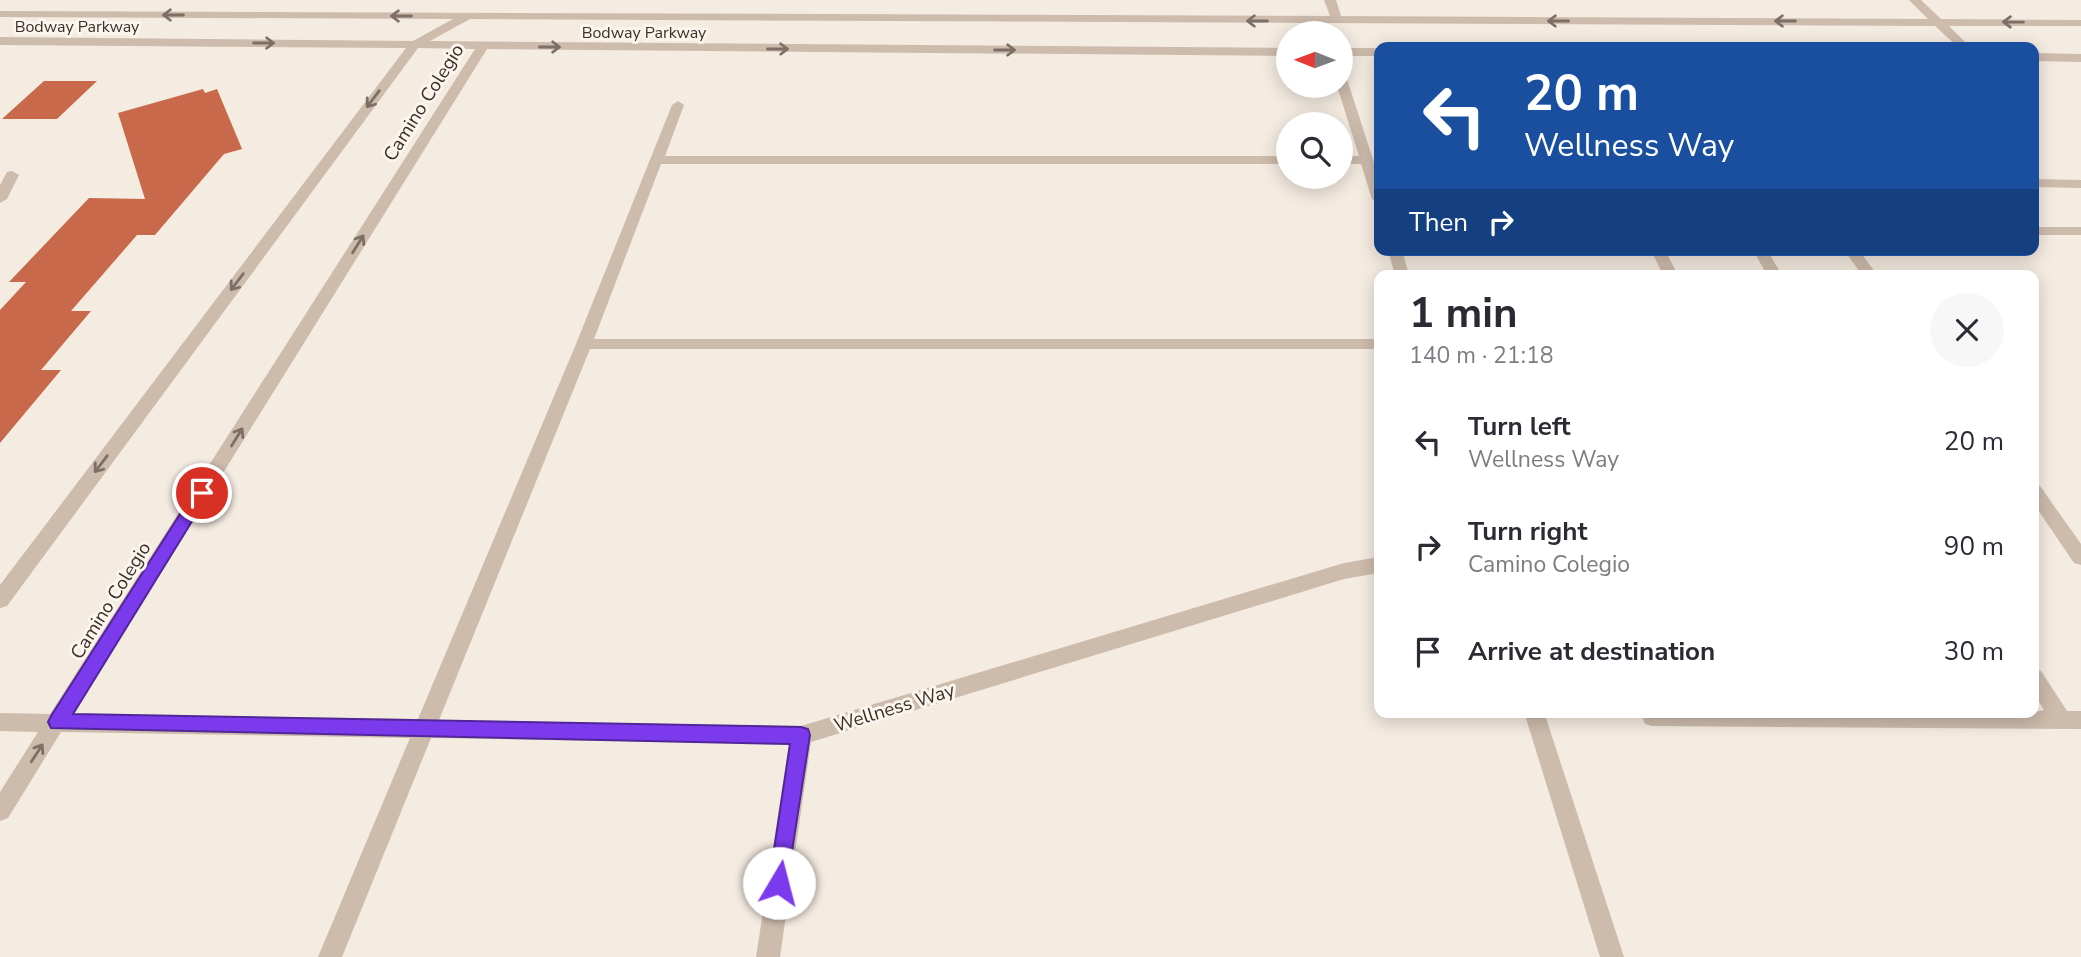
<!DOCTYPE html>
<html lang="en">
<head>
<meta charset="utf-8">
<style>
	body { margin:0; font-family:"Nunito Sans",sans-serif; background:#f7f7f7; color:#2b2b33; height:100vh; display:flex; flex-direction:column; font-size:26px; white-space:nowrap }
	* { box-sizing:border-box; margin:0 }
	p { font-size:23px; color:#7c7c81 }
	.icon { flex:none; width:38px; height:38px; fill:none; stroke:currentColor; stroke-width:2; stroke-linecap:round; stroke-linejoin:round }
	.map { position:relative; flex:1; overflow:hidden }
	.panel { position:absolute; left:1374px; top:270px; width:665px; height:448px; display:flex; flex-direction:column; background:#fff; border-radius:14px; box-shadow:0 4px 18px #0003 }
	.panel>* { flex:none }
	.guide { position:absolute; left:1374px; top:42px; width:665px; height:214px; border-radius:14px; box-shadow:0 4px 18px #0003; background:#1a4fa0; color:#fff; overflow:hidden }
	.needle { width:46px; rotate:271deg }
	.buttons { position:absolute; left:1276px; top:21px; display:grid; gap:14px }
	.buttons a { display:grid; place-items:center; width:77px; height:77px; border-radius:50%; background:#fff; box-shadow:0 4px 18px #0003; font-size:35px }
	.pin { position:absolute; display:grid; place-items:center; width:60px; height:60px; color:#fff; margin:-30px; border:4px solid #fff; border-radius:50%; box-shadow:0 2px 7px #0007 }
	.me { position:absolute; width:77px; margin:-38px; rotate:8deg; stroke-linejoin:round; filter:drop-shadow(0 0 5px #0008) }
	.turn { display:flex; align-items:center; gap:24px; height:147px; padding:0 35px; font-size:32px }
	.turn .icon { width:91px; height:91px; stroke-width:2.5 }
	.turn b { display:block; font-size:49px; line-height:60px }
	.then { display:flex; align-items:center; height:66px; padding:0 35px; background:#0003; gap:14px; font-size:26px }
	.round { display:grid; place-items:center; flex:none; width:74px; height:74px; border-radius:37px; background:#f7f7f7 }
	.overview { display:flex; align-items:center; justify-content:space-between; height:119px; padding:0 35px }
	h1 { font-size:42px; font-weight:700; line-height:52px }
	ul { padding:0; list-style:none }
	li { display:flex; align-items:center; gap:21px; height:105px; padding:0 35px }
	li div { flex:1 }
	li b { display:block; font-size:26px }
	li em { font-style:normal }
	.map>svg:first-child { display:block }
	.building { fill:#c8694b }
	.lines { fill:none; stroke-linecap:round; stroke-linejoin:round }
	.minor { fill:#cdbbac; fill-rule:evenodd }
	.oneway { stroke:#7d6f65 }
	.route { fill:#7c3aed; stroke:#51269a; stroke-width:2 }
	.labels { text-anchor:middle; stroke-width:6; stroke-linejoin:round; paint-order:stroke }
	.far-street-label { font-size:16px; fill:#3b302b; stroke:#fbf5ee }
	.street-label { font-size:19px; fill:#3b302b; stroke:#fbf5ee }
</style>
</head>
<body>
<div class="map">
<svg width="2081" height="957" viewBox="0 0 2081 957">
	<rect width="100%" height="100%" fill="#f4ebe1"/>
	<g class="building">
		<polygon points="44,81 97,81 57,119 2,119"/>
		<polygon points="203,89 205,93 217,89 242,149 224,154 155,235 137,235 71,311 91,311 41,370 61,370 0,443 0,310 26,282 9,282 89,198 145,199 118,113"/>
	</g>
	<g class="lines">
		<g class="minor">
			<polygon points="1324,0 1336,0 1341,16 1928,19 1909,0 1921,0 1941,19 2081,20 2081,26 1949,26 1970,47 1958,47 1935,26 470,19 430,41 1288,48 1288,56 487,49 73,714 418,719 576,344 672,105 678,101 684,105 665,156 1288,156 1288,164 661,164 594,339 1379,339 1379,349 590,349 439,720 801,726 1344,563 1379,557 1379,573 1344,579 811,742 780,957 756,957 789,744 431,738 342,957 318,957 410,738 61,732 8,818 0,821 0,792 38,732 0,731 0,713 50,714 475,49 418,48 7,606 0,608 0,585 406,48 0,45 0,37 413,41 453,19 0,17 0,11 1330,16"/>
			<rect x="1340" y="48" width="39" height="8"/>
			<polygon points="2034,53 2081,54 2081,62 2034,61"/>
			<polygon points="1340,72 1346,76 1379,178 1379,203 1372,199 1361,164 1340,164 1340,156 1359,156 1337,86 1340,86"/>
			<polygon points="12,171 19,175 7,199 0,203 0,185 7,172"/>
			<polygon points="2034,179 2081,180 2081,188 2034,187"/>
			<rect x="2034" y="227" width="47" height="8"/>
			<polygon points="1388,250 1402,250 1409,275 1395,275"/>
			<polygon points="1651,250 1665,250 1678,275 1663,275"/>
			<polygon points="1753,250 1767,250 1782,275 1767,275"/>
			<polygon points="1844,250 1859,250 1877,275 1862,275"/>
			<polygon points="2034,484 2040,486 2081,544 2081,565 2074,563 2034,504"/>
			<polygon points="2034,668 2041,671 2067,711 2081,711 2081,729 1652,726 1645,724 1642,717 1644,712 2034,712 2044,710 2034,694"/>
			<polygon points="1524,712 1544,712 1624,957 1600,957"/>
		</g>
	</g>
	<defs><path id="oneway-shaft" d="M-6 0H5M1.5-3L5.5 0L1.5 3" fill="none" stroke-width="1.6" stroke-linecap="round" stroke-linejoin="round" transform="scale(1.75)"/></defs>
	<g class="oneway">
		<use href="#oneway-shaft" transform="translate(173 15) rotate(-180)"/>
		<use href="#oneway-shaft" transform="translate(401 16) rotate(-180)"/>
		<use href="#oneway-shaft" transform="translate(1257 21) rotate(-180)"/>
		<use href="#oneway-shaft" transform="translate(1558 21) rotate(-180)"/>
		<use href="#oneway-shaft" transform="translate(1785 21) rotate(-180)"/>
		<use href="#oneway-shaft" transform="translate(2013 22) rotate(-179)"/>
		<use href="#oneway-shaft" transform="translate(264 43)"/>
		<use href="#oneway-shaft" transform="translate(550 47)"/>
		<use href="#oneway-shaft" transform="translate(778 49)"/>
		<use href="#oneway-shaft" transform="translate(1005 50)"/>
		<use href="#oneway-shaft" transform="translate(373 99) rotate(127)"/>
		<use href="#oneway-shaft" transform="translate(358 244) rotate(-58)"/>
		<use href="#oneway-shaft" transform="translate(237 282) rotate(127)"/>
		<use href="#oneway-shaft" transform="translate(237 437) rotate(-58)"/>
		<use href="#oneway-shaft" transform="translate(101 464) rotate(127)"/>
		<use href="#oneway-shaft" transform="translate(37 753) rotate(-57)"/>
	</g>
	<polygon class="route" points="202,487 210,493 207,497 73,714 801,727 808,729 810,735 786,890 779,893 772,890 769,883 790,744 51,728 48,722 51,716 196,489"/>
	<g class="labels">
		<g class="far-street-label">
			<text x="77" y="32">Bodway Parkway</text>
			<text x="644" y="38">Bodway Parkway</text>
		</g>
		<g class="street-label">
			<text transform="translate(423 102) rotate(-58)" y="7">Camino Colegio</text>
			<text transform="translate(110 600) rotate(-58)" y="7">Camino Colegio</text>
			<text transform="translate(894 707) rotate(-17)" y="7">Wellness Way</text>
		</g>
	</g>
</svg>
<div class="buttons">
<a><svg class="needle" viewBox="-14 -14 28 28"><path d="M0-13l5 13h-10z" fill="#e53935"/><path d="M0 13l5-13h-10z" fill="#7c7c81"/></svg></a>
<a><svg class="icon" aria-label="search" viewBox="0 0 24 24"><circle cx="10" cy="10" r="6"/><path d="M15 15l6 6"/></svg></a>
</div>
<div class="pin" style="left:202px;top:493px;background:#d93025"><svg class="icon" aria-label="arrive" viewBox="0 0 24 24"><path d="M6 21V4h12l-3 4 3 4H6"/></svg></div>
<svg class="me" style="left:779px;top:883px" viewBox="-20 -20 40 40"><circle r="19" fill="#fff"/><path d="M0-13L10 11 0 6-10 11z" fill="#7c3aed"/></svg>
<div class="guide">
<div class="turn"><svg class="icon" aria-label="left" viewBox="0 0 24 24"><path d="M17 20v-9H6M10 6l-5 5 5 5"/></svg><div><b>20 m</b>Wellness Way</div></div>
<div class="then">Then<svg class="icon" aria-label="right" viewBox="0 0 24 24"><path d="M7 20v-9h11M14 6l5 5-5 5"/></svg></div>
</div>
<section class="panel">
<div class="overview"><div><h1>1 min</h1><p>140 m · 21:18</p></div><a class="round"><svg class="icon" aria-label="close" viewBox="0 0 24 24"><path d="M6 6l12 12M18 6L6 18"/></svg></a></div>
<ul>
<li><svg class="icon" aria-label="left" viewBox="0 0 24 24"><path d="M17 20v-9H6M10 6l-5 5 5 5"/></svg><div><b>Turn left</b><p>Wellness Way</p></div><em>20 m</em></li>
<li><svg class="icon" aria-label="right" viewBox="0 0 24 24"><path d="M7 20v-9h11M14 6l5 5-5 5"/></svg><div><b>Turn right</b><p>Camino Colegio</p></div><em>90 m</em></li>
<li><svg class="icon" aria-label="arrive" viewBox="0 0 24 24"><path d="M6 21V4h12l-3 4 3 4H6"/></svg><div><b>Arrive at destination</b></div><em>30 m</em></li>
</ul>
</section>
</div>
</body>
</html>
